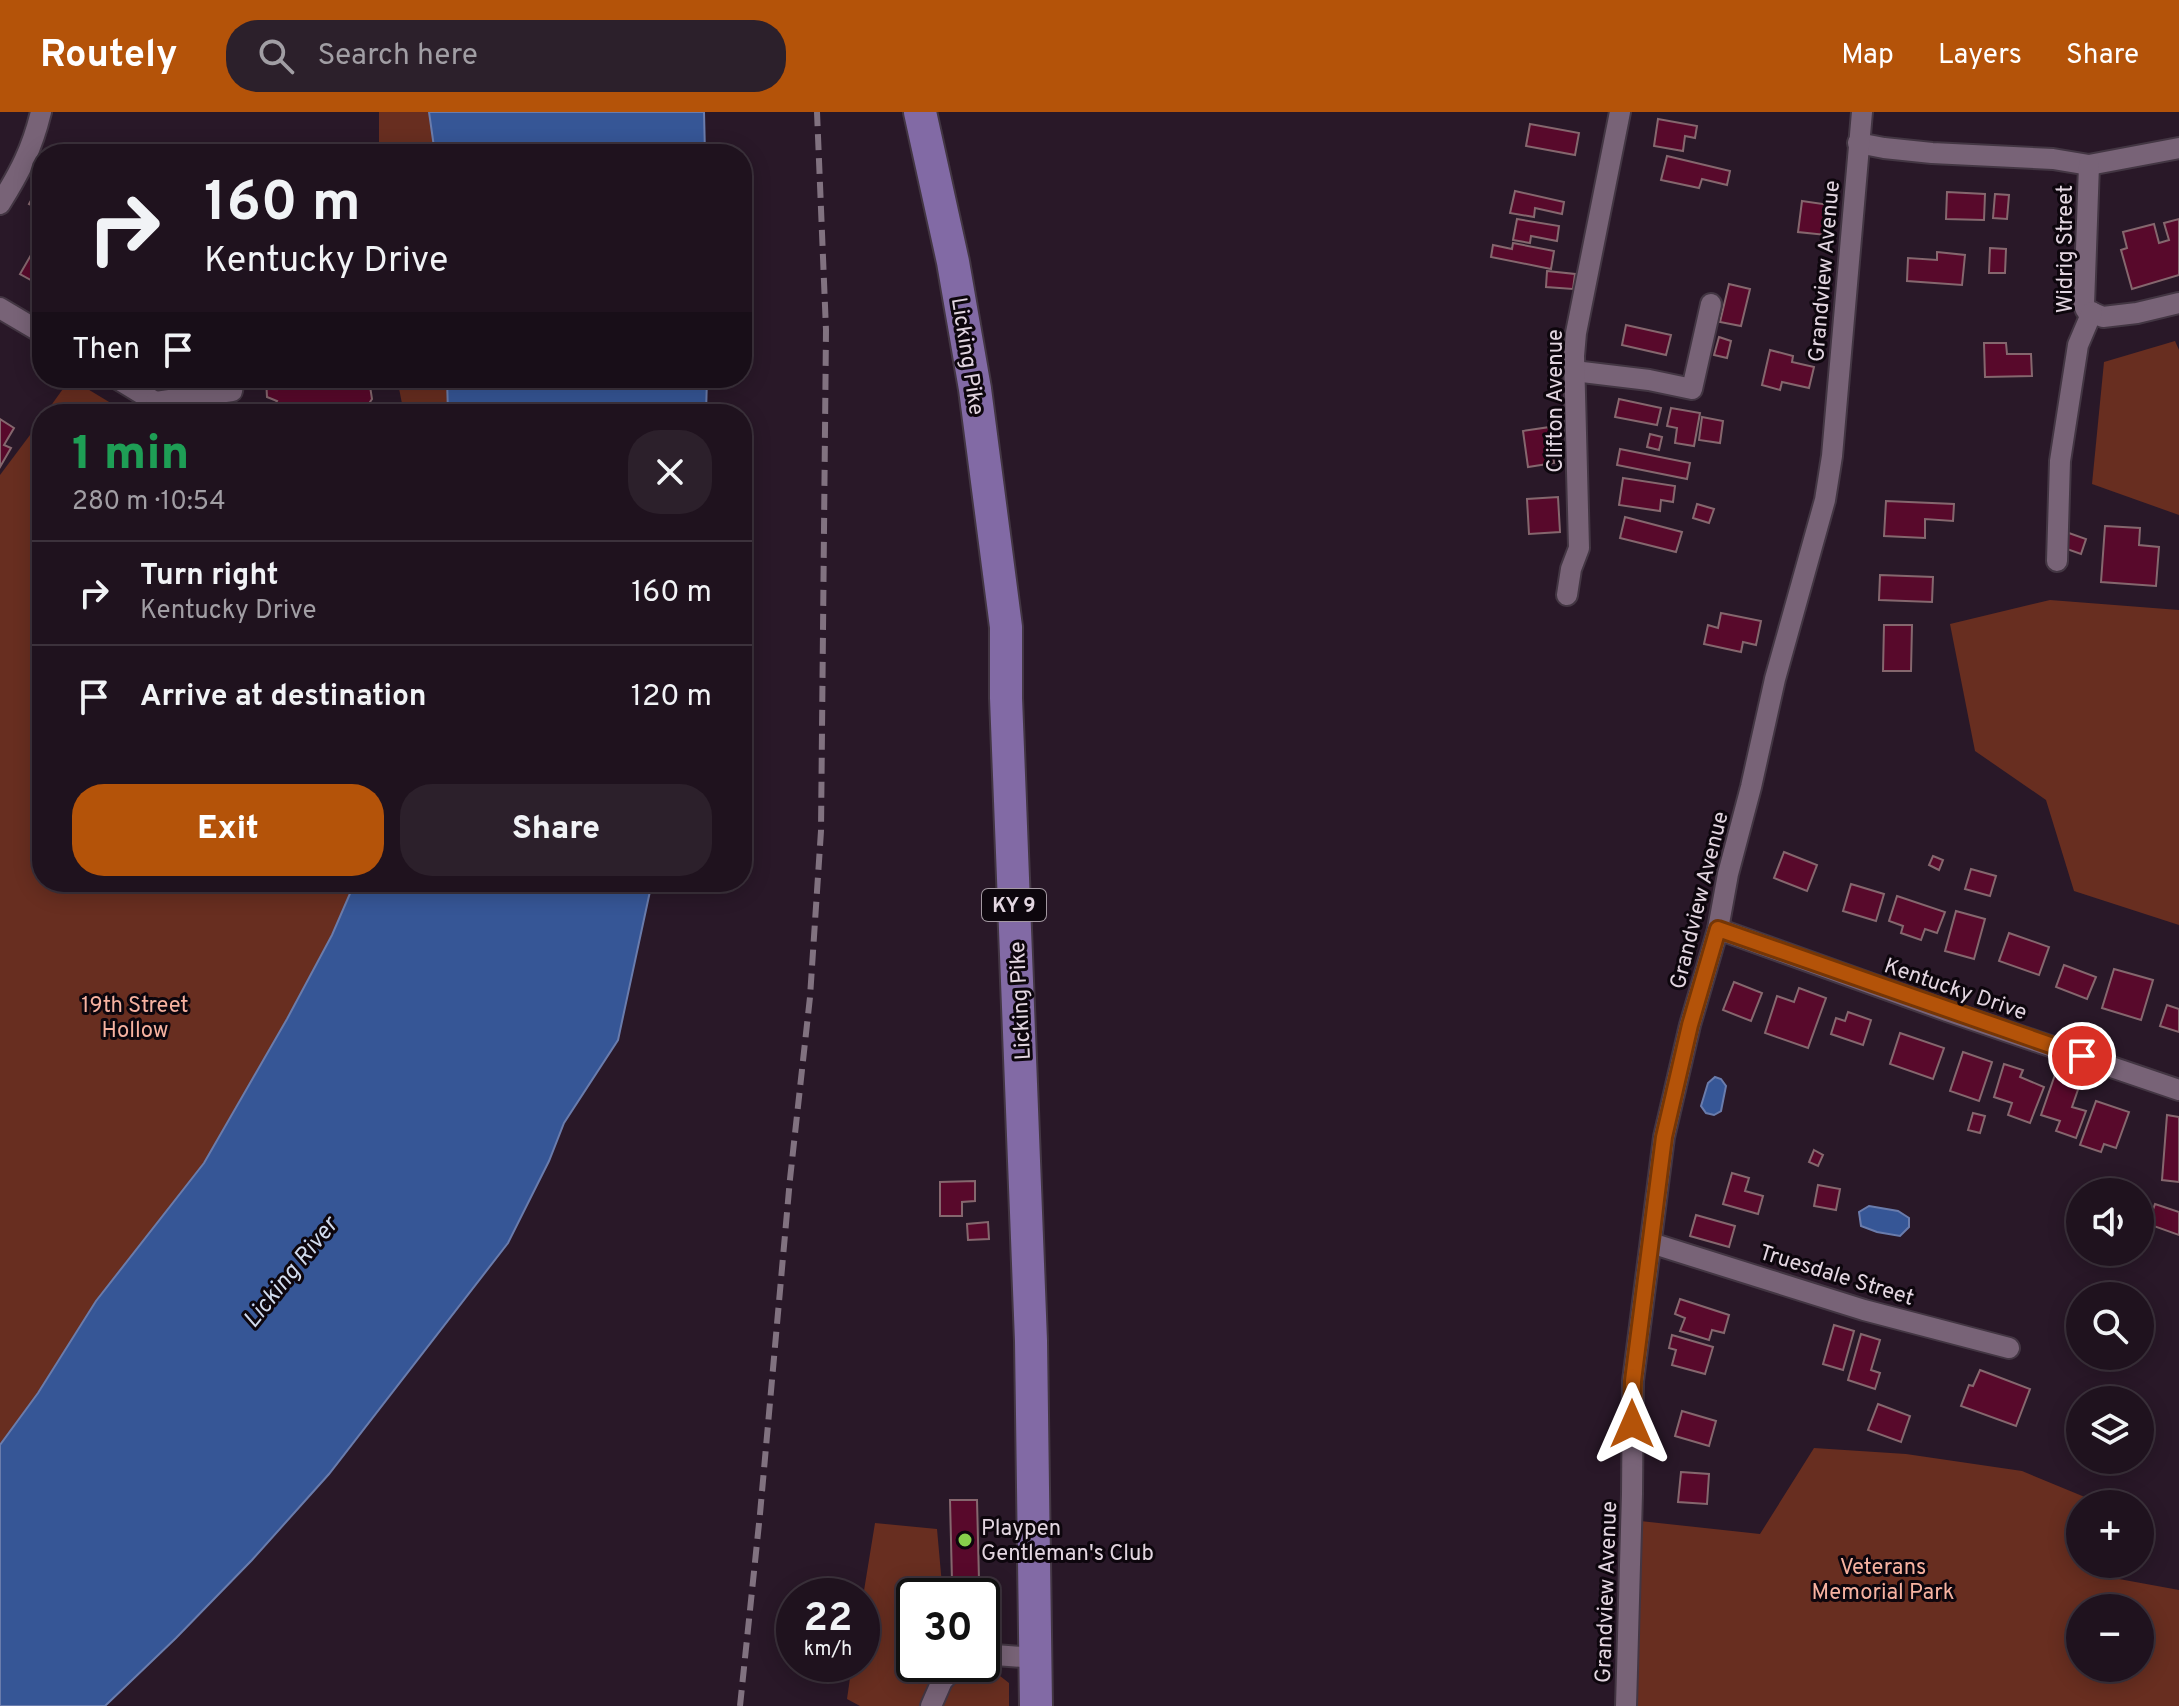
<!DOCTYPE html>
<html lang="en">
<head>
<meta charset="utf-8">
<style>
	body { margin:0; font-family:Overpass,sans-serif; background:#2c202b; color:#f1f3f6; height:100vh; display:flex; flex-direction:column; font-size:30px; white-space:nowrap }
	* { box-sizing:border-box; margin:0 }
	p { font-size:26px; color:#a19ea4 }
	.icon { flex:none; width:44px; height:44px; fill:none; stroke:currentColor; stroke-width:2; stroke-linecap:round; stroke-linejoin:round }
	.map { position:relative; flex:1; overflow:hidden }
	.sheet { position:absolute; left:32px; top:292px; width:720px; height:488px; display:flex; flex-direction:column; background:#1f121e; border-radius:32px; box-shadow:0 4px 20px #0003,0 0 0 2px #3c323c }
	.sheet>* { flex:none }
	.top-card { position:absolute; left:32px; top:32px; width:720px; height:244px; border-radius:32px; box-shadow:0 4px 20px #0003,0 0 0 2px #3c323c; background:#1f121e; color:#f1f3f6; overflow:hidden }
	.fabs { position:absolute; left:2066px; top:1066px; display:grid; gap:16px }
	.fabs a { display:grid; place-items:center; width:88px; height:88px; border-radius:50%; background:#1f121e; box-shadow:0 4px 20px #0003,0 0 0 2px #3c323c; font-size:40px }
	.speed { position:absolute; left:776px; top:1466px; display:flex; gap:16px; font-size:40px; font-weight:700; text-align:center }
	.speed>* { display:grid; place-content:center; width:104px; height:104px; border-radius:50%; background:#1f121e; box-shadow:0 4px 20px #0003,0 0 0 2px #3c323c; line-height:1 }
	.speed small { font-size:20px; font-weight:400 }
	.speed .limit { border:4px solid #111; border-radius:12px; background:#fff; color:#111 }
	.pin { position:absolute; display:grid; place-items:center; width:68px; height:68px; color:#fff; margin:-34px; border:4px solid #fff; border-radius:50%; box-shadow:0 2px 8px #0007 }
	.me { position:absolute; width:88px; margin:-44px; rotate:0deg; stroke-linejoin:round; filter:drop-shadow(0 0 6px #0008) }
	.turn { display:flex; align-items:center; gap:28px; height:168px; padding:0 40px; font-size:36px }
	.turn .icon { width:104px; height:104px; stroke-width:2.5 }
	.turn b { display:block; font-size:56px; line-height:68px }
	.then { display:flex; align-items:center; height:76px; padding:0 40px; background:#0003; gap:16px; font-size:30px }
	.round { display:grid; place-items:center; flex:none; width:84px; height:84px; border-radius:32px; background:#2c202b }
	.summary { display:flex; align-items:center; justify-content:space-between; height:136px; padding:0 40px }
	h1 { font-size:48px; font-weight:800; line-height:60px; color:#1e9e55 }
	.action { display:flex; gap:16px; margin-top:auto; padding:16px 40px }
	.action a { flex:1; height:92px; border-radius:32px; background:#b45309; color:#fff; font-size:32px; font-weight:800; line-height:92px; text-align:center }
	.action a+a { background:#2c202b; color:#f1f3f6 }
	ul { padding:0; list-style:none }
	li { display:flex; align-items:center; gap:24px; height:104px; padding:0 40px; border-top:2px solid #3c323c }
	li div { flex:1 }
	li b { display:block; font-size:30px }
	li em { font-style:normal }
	header { display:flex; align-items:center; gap:48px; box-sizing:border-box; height:112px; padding:0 40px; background:#b45309; color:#fff }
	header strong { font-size:38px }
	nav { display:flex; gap:44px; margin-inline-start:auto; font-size:28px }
	.search { width:560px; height:72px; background:#2c202b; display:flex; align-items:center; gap:20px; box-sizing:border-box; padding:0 28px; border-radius:32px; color:#a19ea4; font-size:30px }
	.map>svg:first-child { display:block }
	.green { fill:#682e20; fill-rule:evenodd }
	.water { fill:#365696; stroke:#6a7cac; stroke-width:2 }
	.building { fill:#58092b; stroke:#85676e; stroke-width:2 }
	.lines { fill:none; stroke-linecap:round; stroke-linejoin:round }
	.minor-casing { stroke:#433643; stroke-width:24 }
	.primary-casing { stroke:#433643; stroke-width:36 }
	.minor { stroke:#786377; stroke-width:20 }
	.primary { stroke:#826aa5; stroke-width:32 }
	.rail { stroke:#817280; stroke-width:6; stroke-dasharray:16 8; stroke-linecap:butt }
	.route-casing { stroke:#753606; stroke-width:20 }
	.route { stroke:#b45309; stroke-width:14 }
	.poi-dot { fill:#87cf4b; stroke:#0d060d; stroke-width:3 }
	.labels { text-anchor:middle; stroke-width:6; stroke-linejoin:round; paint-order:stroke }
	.shield { fill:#0d060d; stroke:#a398a1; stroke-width:2 }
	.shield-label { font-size:20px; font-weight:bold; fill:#e3d6e1 }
	.street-label { font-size:22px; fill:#e3d6e1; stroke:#0d060d }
	.park-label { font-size:22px; fill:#f7b2a0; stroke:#0d060d }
	.poi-label { font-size:22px; fill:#e3d6e1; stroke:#0d060d; text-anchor:start }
	.water-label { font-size:24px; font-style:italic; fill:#d1dbee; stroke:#0d060d }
</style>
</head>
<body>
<header>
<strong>Routely</strong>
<div class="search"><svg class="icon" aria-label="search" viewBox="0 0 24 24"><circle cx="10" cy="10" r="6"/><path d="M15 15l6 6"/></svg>Search here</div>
<nav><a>Map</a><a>Layers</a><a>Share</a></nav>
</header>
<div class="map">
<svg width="2179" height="1594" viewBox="0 0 2179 1594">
	<rect width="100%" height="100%" fill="#291828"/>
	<g class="green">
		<polygon points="379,0 429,0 435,42 379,42"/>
		<polygon points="2175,229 2179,238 2179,403 2092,372 2104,250"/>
		<polygon points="397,266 447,266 448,302 404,302"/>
		<polygon points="70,267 71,267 129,302 45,302"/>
		<polygon points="42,307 42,770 355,770 332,823 287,907 204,1051 96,1189 38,1281 0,1333 0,363"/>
		<polygon points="2050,488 2179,498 2179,813 2074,779 2046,688 1975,639 1950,512"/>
		<path d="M1814,1336l92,6 116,17 70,29 1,4h-13v60h34l5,15 60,11v116h-553l5,-186 129,14zM2080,1496h60v60h-60z"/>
		<polygon points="875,1411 937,1417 943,1484 914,1484 914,1552 982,1552 982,1550 1009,1571 1009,1594 860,1594 847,1587 852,1552 862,1552 862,1491"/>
	</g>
	<g class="water">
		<polygon points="429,0 704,0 705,42 435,42"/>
		<polygon points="447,266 707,266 706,302 448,302"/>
		<polygon points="355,770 652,770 618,928 564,1011 549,1049 508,1131 329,1362 252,1448 176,1526 105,1594 0,1594 0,1333 38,1281 96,1189 204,1051 287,907 332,823"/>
		<polygon points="1715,965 1721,967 1726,974 1721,999 1714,1003 1706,1001 1701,994 1708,971"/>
		<polygon points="1869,1094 1898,1099 1909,1106 1909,1115 1900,1124 1877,1120 1861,1114 1859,1100"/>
	</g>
	<g class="building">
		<polygon points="1658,7 1697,14 1695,26 1685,24 1683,39 1654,34"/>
		<polygon points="1530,12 1579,21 1575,43 1526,34"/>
		<polygon points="1667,44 1730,59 1727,73 1702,67 1699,76 1661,68"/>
		<polygon points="39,74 42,76 42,98 29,92"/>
		<polygon points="1515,79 1564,90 1562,102 1535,96 1534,105 1510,101"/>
		<polygon points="1947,80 1985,82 1984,108 1946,107"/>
		<polygon points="1995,82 2009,83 2007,107 1993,106"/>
		<polygon points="1802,89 1830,93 1826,123 1798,120"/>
		<polygon points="1517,107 1559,114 1557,129 1531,124 1530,131 1513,128"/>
		<polygon points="2179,107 2179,163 2132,177 2121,138 2127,136 2123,120 2154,112 2159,131 2169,128 2164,111"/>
		<polygon points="42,124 42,165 38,172 20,162"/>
		<polygon points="1513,131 1554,139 1551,157 1491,145 1493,133 1512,137"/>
		<polygon points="1990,136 2006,137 2005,161 1989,161"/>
		<polygon points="1937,140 1965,143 1962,173 1907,169 1908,146 1937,148"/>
		<polygon points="1547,159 1575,162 1573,177 1546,175"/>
		<polygon points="1729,172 1750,177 1741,214 1720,210"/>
		<polygon points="1626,213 1671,223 1666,243 1622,233"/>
		<polygon points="1719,225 1731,229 1727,246 1714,243"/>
		<polygon points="1984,231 2006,231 2007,242 2031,242 2032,264 1985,265"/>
		<polygon points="1770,238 1793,244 1792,250 1814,255 1809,276 1782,270 1780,278 1762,273"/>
		<polygon points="266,266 357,266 370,274 372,287 362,302 269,302 277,289 267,285"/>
		<polygon points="1619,287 1661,296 1657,313 1615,305"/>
		<polygon points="1671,296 1700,301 1694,334 1675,331 1677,316 1667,314"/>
		<polygon points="1702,305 1723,309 1720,331 1699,328"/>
		<polygon points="0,307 14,316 4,333 11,336 0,355"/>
		<polygon points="1550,315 1554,351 1528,355 1523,319"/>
		<polygon points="1650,322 1662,325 1659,338 1647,335"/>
		<polygon points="1620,337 1690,351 1687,367 1617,353"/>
		<polygon points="1623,366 1675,374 1673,390 1661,388 1660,399 1619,393"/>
		<polygon points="1558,385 1560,420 1529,422 1527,387"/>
		<polygon points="1886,389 1954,392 1953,409 1925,407 1925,426 1884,424"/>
		<polygon points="1697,392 1714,397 1709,411 1693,406"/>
		<polygon points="1625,405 1682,420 1676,440 1620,426"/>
		<polygon points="2105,414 2140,416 2139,433 2159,435 2156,474 2101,470"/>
		<polygon points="2066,420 2086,427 2081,442 2061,435"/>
		<polygon points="1880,463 1933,465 1932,490 1879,488"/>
		<polygon points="1721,501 1761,509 1756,533 1743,530 1741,540 1704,532 1708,513 1718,516"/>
		<polygon points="1884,513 1912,513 1911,559 1883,559"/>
		<polygon points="1784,740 1817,753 1807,779 1774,766"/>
		<polygon points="1933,744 1943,748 1939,758 1929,753"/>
		<polygon points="1971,757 1996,764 1990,784 1965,777"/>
		<polygon points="1851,772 1884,782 1876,809 1843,799"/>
		<polygon points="1897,784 1945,800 1937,821 1925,817 1921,828 1901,821 1903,814 1889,809"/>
		<polygon points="1956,799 1985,807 1974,847 1945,839"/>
		<polygon points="2009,821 2049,835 2039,863 1999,849"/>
		<polygon points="2064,853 2096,865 2087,887 2056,875"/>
		<polygon points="2114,857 2153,868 2141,908 2102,896"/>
		<polygon points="1734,870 1762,881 1751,909 1723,898"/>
		<polygon points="1799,876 1826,886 1808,936 1765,921 1777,884 1794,890"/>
		<polygon points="2167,893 2179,897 2179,920 2160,914"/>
		<polygon points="1848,900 1871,908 1863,933 1831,922 1836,906 1845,909"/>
		<polygon points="1900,921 1944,936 1933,967 1890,952"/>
		<polygon points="1963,940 1992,950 1979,989 1950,979"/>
		<polygon points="2004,952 2023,958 2020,965 2044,975 2030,1011 2008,1003 2012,991 1994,985"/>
		<polygon points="2057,957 2082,966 2072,995 2086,999 2076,1026 2056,1019 2060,1009 2041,1003"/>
		<polygon points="2096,989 2129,1000 2116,1036 2104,1032 2101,1040 2080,1033"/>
		<polygon points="1973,1001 1985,1004 1980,1021 1968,1018"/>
		<polygon points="2167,1003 2179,1005 2179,1070 2162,1068"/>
		<polygon points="1814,1038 1823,1043 1818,1054 1809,1050"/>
		<polygon points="1732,1061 1749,1066 1745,1079 1763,1084 1758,1102 1723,1092"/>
		<polygon points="975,1069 975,1089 962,1090 962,1104 940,1104 940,1070"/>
		<polygon points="1818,1073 1840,1077 1836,1098 1814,1094"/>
		<polygon points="2155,1092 2179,1100 2179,1123 2148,1112"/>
		<polygon points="1696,1103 1735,1114 1729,1135 1690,1124"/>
		<polygon points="988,1110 989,1127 968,1128 967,1112"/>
		<polygon points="1680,1187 1729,1203 1724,1221 1712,1218 1709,1228 1680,1219 1685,1206 1675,1202"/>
		<polygon points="1834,1213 1854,1219 1843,1258 1823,1252"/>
		<polygon points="1861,1222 1880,1228 1871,1258 1880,1261 1875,1277 1848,1268"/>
		<polygon points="1672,1223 1713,1235 1705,1262 1672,1253 1676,1238 1669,1236"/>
		<polygon points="1980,1258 2030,1277 2016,1314 1961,1294 1969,1273 1973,1274"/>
		<polygon points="1878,1292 1910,1304 1901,1330 1868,1318"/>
		<polygon points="1682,1299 1716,1309 1709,1334 1675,1324"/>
		<polygon points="1681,1360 1709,1362 1707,1392 1678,1390"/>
		<polygon points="950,1388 977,1388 979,1468 952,1469"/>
	</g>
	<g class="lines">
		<defs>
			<g id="minor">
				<polyline points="1858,31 1884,36 1932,41 2053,47 2089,53 2179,36"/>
				<polyline points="2089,53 2084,193 2086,198 2103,205 2137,201 2179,191"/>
				<path d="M0,92c20,-32 32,-55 41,-92"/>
				<polyline points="0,196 42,221"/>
				<polyline points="1574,259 1649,268 1692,277 1711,192"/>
				<polyline points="116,266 175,302"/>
				<polyline points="156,290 232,279 234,266"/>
				<polyline points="2057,449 2060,349 2078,233 2092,200"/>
				<polyline points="1567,483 1571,457 1579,436 1574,244 1576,221 1620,0"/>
				<polyline points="1718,817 1947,899 2179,978"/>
				<polyline points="1651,1131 1864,1198 2009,1236"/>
				<polyline points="982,1542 1035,1546"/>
				<polyline points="931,1594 942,1569 958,1552"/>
				<polyline points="1626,1594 1632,1382 1633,1269 1664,1025 1690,913 1718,817 1728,762 1751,675 1775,567 1825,388 1832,344 1862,0"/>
			</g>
			<polyline id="primary" points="920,0 953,150 975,277 1006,515 1006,586 1031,1229 1036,1594"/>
		</defs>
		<use href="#minor" class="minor-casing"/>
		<use href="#primary" class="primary-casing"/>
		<use href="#minor" class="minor"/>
		<use href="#primary" class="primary"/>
		<polyline class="rail" points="740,1594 760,1402 790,1067 810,885 821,719 826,218 817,0"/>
	</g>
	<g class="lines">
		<defs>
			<polyline id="route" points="1632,1312 1633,1269 1664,1025 1690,913 1718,817 2082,944"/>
		</defs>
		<use href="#route" class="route-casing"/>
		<use href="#route" class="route"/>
	</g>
	<circle class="poi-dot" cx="965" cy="1428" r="8"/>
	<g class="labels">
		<rect class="shield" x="982" y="777" width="64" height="32" rx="6"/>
		<g class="shield-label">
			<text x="1014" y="800">KY 9</text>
		</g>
		<g class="street-label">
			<text transform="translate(2064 137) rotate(-90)" y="8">Widrig Street</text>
			<text transform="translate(1823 159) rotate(-85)" y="8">Grandview Avenue</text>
			<text transform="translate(969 244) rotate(81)" y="8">Licking Pike</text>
			<text transform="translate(1554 289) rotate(-90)" y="8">Clifton Avenue</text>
			<text transform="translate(1698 788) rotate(-76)" y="8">Grandview Avenue</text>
			<text transform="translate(1956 876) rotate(19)" y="8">Kentucky Drive</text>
			<text transform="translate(1019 889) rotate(-93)" y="8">Licking Pike</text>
			<text transform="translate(1837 1162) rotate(17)" y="8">Truesdale Street</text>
			<text transform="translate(1605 1480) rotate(-88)" y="8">Grandview Avenue</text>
		</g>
		<g class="park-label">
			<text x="135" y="900">19th Street<tspan x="135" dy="25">Hollow</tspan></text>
			<text x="1883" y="1462">Veterans<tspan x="1883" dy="25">Memorial Park</tspan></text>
		</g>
		<g class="poi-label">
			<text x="981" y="1423">Playpen<tspan x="981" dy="25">Gentleman's Club</tspan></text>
		</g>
		<g class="water-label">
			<text transform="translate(290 1160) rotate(-51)" y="8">Licking River</text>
		</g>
	</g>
</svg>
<div class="fabs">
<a><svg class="icon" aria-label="sound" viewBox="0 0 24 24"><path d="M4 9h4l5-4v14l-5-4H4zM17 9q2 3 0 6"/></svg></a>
<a><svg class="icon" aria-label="search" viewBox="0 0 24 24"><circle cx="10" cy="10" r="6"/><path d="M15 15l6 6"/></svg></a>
<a><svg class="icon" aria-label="layers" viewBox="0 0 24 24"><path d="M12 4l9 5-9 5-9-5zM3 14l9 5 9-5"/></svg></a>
<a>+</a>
<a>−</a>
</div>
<div class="speed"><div>22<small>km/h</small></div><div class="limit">30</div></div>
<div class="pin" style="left:2082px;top:944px;background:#d93025"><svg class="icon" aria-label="arrive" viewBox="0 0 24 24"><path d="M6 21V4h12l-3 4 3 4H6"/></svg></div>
<svg class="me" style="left:1632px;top:1312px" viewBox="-20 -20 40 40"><path d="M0-17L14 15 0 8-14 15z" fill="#b45309" stroke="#fff" stroke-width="4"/></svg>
<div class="top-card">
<div class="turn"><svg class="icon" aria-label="right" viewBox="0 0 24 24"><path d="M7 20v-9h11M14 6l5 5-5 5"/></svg><div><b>160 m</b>Kentucky Drive</div></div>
<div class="then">Then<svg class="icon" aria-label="arrive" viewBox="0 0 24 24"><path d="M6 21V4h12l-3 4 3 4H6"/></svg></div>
</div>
<section class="sheet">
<div class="summary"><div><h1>1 min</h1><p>280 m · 10:54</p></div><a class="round"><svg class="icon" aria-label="close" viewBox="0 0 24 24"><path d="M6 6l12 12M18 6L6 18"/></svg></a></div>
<ul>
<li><svg class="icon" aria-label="right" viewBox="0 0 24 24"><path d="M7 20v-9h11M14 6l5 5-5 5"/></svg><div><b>Turn right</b><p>Kentucky Drive</p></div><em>160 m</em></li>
<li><svg class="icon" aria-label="arrive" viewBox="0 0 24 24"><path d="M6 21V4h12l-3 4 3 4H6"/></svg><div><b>Arrive at destination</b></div><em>120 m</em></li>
</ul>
<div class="action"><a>Exit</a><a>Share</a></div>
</section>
</div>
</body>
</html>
